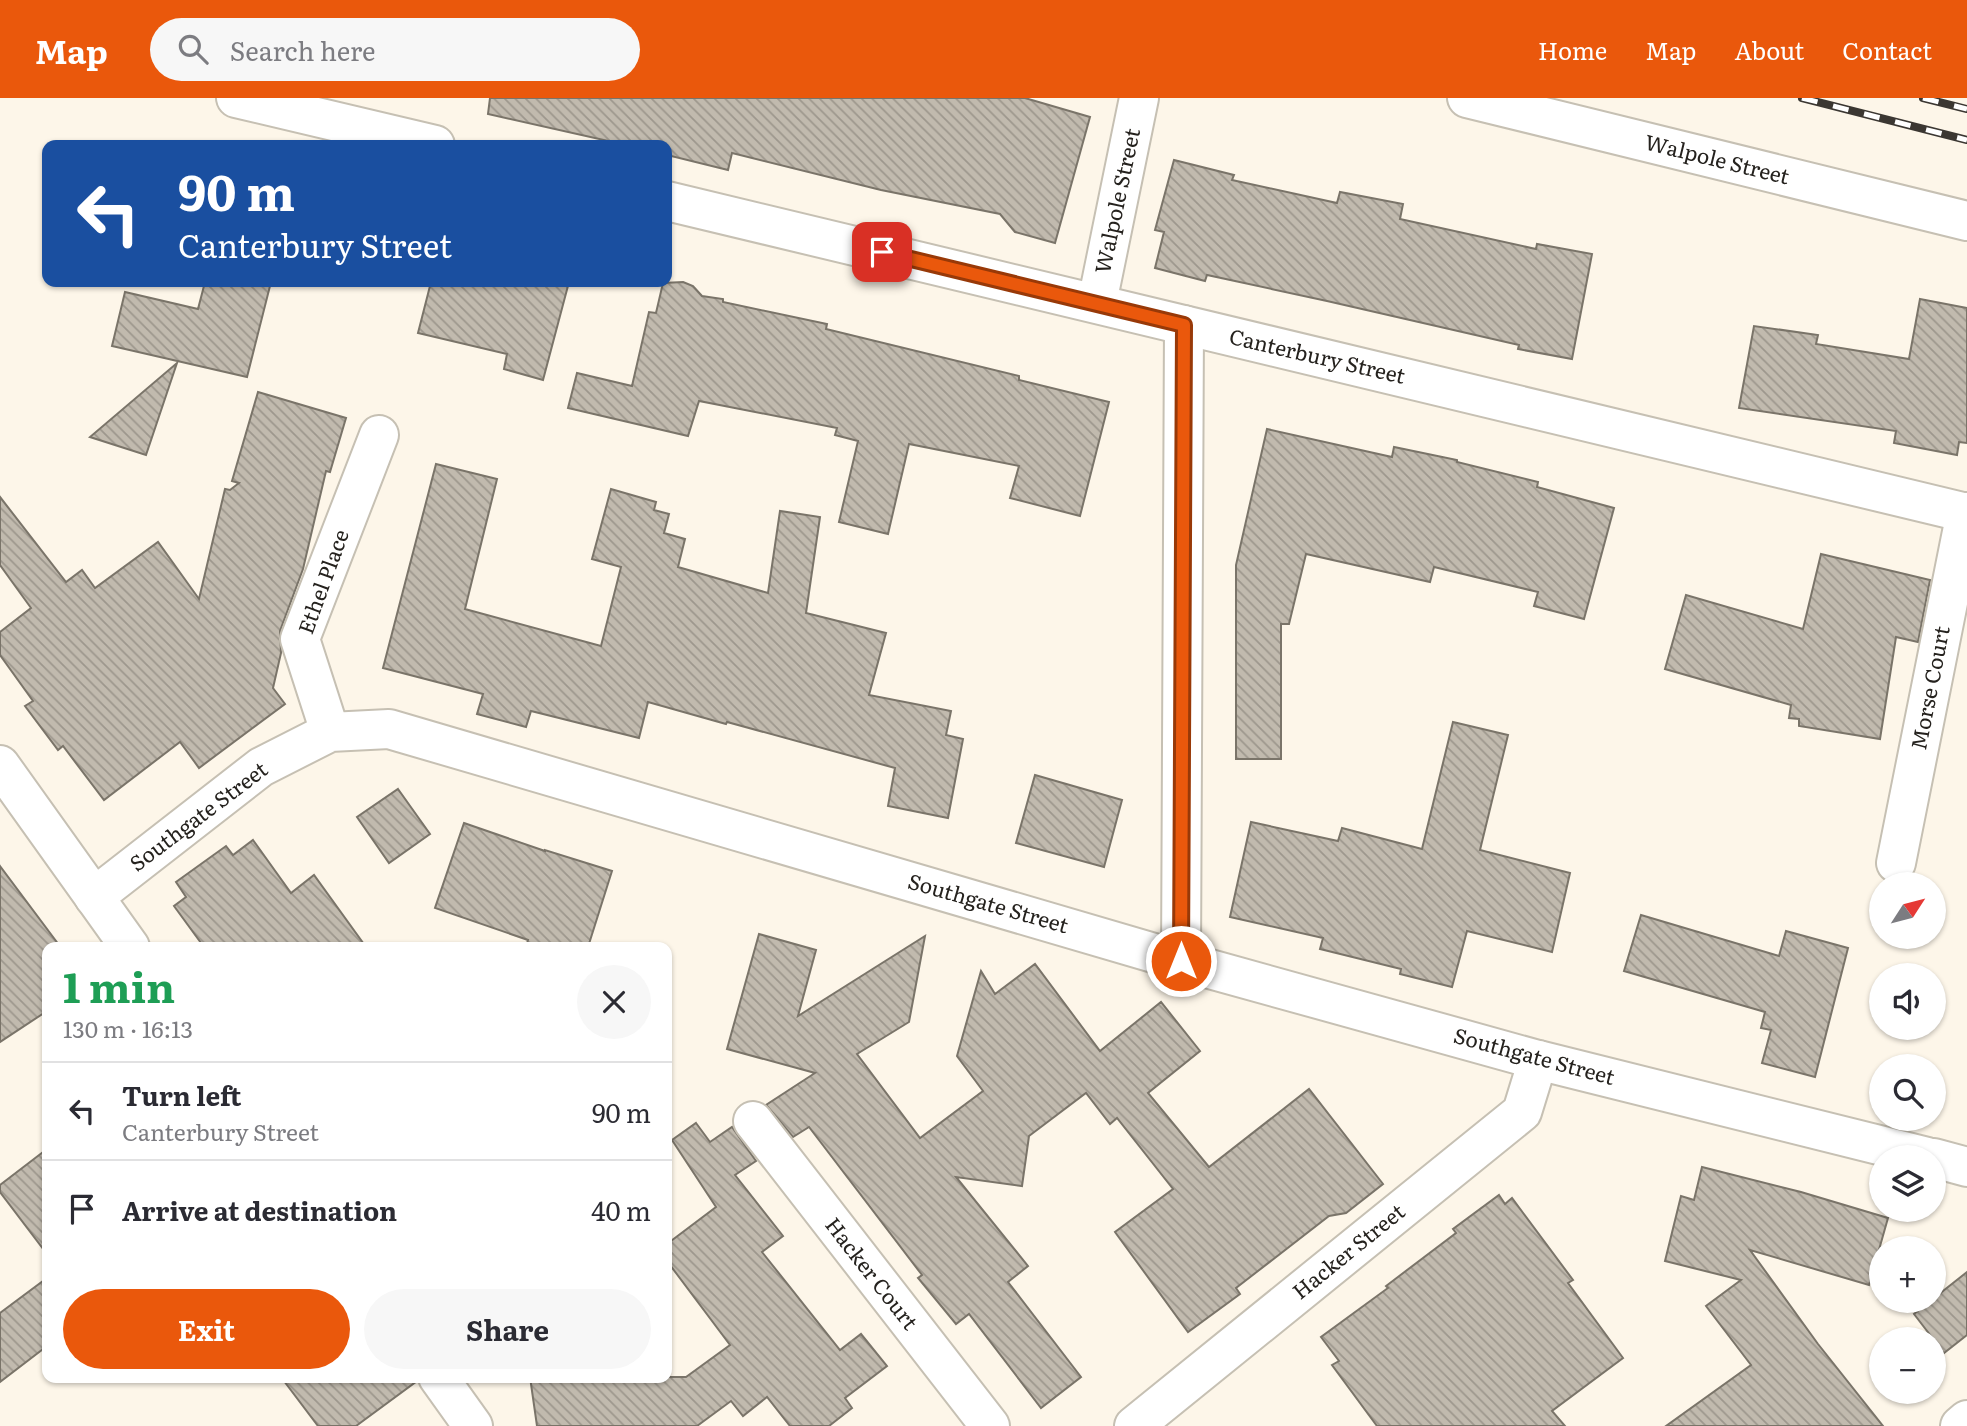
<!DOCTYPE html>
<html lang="en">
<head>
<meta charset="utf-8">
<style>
	body { margin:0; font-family:Literata,serif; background:#f7f7f7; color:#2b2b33; height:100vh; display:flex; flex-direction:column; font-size:26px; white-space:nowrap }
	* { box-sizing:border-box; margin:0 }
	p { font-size:23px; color:#7c7c81 }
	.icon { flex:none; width:38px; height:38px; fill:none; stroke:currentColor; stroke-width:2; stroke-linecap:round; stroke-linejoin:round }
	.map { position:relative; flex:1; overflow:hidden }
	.sheet { position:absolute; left:42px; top:844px; width:630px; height:441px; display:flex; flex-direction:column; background:#fff; border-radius:14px; box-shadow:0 2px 5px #0004 }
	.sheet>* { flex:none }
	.guide { position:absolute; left:42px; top:42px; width:630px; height:147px; border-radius:14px; box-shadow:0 2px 5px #0004; background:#1a4fa0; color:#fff; overflow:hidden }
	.needle { width:46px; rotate:54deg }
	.fabs { position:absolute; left:1869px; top:774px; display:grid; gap:14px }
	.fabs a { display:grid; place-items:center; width:77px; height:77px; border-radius:50%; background:#fff; box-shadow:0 2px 5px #0004; font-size:35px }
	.pin { position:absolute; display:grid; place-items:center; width:60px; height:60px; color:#fff; margin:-30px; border-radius:14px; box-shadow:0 4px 10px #0006 }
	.me { position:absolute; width:77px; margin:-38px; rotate:0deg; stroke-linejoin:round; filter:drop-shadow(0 0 5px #0008) }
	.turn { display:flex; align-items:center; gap:24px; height:147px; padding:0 21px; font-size:32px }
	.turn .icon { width:91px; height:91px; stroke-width:2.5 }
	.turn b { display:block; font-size:49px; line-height:60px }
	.round { display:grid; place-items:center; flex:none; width:74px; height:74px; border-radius:37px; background:#f7f7f7 }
	.summary { display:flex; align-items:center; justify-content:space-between; height:119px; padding:0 21px }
	h1 { font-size:42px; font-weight:700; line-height:52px; color:#1e9e55 }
	.primary-button { display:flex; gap:14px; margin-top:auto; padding:14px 21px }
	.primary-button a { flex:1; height:80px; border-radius:42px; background:#ea580c; color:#fff; font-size:28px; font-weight:700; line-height:80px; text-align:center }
	.primary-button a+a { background:#f7f7f7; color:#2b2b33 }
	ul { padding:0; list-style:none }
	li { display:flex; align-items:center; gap:21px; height:98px; padding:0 21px; border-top:2px solid #e1e1e2 }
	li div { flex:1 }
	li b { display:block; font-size:26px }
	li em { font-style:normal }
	header { display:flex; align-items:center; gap:42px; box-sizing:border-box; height:98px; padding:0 35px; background:#ea580c; color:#fff }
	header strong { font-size:33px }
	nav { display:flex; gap:38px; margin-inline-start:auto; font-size:24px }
	.search { width:490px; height:63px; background:#f7f7f7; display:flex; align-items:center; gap:18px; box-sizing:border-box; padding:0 24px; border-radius:38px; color:#7c7c81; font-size:26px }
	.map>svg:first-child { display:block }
	.building { fill:url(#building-back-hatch); stroke:#7a7469; stroke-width:2 }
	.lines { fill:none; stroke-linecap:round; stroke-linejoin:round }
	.street-casing { stroke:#c6c0b3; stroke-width:42 }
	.secondary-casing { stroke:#c6c0b3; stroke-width:42 }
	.street { stroke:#fff; stroke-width:38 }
	.secondary { stroke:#fff; stroke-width:38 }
	.rail-casing { stroke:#3b3732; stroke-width:8 }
	.rail { stroke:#fff; stroke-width:5; stroke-dasharray:16; stroke-linecap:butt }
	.route-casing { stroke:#983908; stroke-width:18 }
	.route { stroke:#ea580c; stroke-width:12 }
	.labels { text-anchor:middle; stroke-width:6; stroke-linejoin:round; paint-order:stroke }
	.street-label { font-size:21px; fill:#25221e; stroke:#fff }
</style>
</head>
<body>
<header>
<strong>Map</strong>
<div class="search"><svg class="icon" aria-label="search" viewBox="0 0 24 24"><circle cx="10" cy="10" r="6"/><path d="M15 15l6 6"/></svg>Search here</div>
<nav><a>Home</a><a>Map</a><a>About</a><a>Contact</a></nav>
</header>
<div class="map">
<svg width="1967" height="1328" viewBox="0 0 1967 1328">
	<defs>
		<pattern id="building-back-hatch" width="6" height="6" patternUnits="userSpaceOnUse" patternTransform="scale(1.75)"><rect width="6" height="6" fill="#c1baae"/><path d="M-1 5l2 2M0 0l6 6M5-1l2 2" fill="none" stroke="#9d978d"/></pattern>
	</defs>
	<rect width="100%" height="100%" fill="#fdf6e9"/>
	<g class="building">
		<polygon points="490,0 1025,0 1090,19 1055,145 1015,134 1000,116 881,92 732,55 728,72 667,57 667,47 626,47 488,16"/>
		<polygon points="1174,62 1234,77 1232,82 1337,105 1340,94 1403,106 1400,121 1536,151 1537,146 1592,156 1572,261 1518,251 1519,247 1327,203 1207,177 1205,183 1155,170 1164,134 1155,132"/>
		<polygon points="205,184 271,184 247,279 112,248 125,194 198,211"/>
		<polygon points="431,184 569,184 543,282 504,271 507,256 418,235"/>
		<polygon points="683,184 693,188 702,198 723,201 723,204 827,226 826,231 1019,278 1019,282 1109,304 1080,418 1010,400 1019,368 909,346 888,436 839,424 858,343 835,337 837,330 699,303 688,338 568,310 577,275 632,288 649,214 656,215 663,185"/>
		<polygon points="1920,201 1967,210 1967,345 1959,344 1957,357 1894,345 1896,333 1739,310 1754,228 1818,237 1816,246 1909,261"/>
		<polygon points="177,265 146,357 90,339"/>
		<polygon points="258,294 346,320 330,374 326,373 303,471 280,533 281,555 273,590 285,606 199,670 180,644 104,702 63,648 58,652 25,608 33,603 0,557 0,534 31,510 0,467 0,399 66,484 82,472 95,490 158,444 199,501 225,391 230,392 239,385 232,383"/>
		<polygon points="1267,331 1392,359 1394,349 1457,362 1457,364 1538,384 1537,389 1614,410 1584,521 1534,508 1538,494 1434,469 1430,484 1306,456 1289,526 1281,526 1281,661 1236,661 1236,467"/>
		<polygon points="436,366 497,381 465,511 601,548 621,469 592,461 611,391 656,404 654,412 669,416 664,435 685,441 678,469 768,495 780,413 820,419 806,515 886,535 869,597 951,613 946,637 963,641 948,720 888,708 895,670 727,624 726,626 648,604 639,640 531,613 526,629 477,616 483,596 383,570"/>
		<polygon points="1821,456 1930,482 1918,544 1896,539 1880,641 1799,628 1799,621 1789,620 1791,607 1665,571 1686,497 1803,531"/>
		<polygon points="1453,624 1508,637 1480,752 1570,775 1552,854 1467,833 1452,889 1400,876 1401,871 1320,851 1323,840 1230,819 1251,724 1338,743 1342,730 1422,751"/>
		<polygon points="1035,677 1122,702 1104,769 1016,745"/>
		<polygon points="398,691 430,736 389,765 357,719"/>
		<polygon points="464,725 545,753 545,752 612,773 588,849 526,849 528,842 435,810"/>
		<polygon points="253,742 291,795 314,777 366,849 204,849 174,808 186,799 176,784 226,748 233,757"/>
		<polygon points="0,768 59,847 47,849 47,913 0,944"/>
		<polygon points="1641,817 1779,858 1786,833 1848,850 1815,979 1762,965 1771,932 1761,930 1765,914 1624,873"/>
		<polygon points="759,836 816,852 798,918 925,838 909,924 857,956 920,1040 983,993 957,958 981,873 995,896 1035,866 1100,953 1161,904 1200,953 1148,995 1209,1069 1309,991 1383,1086 1346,1115 1329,1118 1236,1190 1240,1196 1188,1234 1115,1134 1173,1091 1117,1020 1110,1026 1086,995 1029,1038 1022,1088 956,1079 1028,1168 1008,1184 1081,1279 1041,1310 969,1216 956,1226 918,1180 922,1177 809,1029 793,1039 766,1007 815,975 727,951"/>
		<polygon points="696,1025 710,1044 732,1029 756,1063 735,1077 783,1138 762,1154 840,1252 861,1236 887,1268 845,1300 852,1310 829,1328 790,1328 767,1299 743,1318 731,1303 697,1328 537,1328 530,1279 686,1279 730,1247 667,1163 667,1146 716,1109 672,1042"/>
		<polygon points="47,1051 47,1156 0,1094 0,1087"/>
		<polygon points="1702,1069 1801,1094 1888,1120 1869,1187 1750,1152 1818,1246 1883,1328 1666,1328 1751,1267 1706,1208 1741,1182 1665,1163 1681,1098 1694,1102"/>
		<polygon points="1499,1097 1505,1106 1512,1100 1573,1182 1568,1185 1623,1260 1552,1313 1565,1328 1377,1328 1332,1267 1339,1263 1321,1239 1388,1190 1386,1188 1456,1135 1453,1131"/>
		<polygon points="1967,1174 1967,1237 1944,1255 1914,1216"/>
		<polygon points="47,1180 47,1248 0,1284 0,1215"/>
		<polygon points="281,1279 416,1279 417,1283 356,1328 318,1328"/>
	</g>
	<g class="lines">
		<defs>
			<g id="street">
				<polyline points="1467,0 1967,123"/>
				<polyline points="1097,205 1139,0"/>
				<polyline points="330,634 300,541 379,337"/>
				<polyline points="0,667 130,849"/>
				<polyline points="1896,765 1966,414"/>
				<polyline points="94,799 261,669 330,634 389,631 1181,863 1538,962 1927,1059"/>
				<polyline points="1181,863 1184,227"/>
				<polyline points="753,1023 990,1328"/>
				<polyline points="1934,1060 1967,1069"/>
				<polyline points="438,1279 473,1328"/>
				<polyline points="1134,1328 1522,1014 1538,962"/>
				<polyline points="1960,1328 1967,1322"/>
			</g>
			<g id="secondary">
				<polyline points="236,0 435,47"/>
				<polyline points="667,103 1967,415"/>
			</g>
		</defs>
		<use href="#street" class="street-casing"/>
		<use href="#secondary" class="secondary-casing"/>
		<use href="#street" class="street"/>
		<use href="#secondary" class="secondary"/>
		<defs>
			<g id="rail">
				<polyline points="1802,0 1967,42"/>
				<polyline points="1923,0 1967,11"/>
			</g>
		</defs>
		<use href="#rail" class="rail-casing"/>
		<use href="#rail" class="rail"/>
	</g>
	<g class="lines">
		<defs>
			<polyline id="route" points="882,154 1184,227 1181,863"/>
		</defs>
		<use href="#route" class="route-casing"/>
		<use href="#route" class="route"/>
	</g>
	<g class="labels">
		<g class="street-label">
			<text transform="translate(1717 62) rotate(14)" y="7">Walpole Street</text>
			<text transform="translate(1118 103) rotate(-78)" y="7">Walpole Street</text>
			<text transform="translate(1317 259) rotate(13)" y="7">Canterbury Street</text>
			<text transform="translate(324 484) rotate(-70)" y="7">Ethel Place</text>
			<text transform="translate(1931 590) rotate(-79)" y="7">Morse Court</text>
			<text transform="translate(199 719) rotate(-37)" y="7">Southgate Street</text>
			<text transform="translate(988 806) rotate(16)" y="7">Southgate Street</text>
			<text transform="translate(1534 959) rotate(15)" y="7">Southgate Street</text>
			<text transform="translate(1349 1154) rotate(-39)" y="7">Hacker Street</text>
			<text transform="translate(871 1176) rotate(52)" y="7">Hacker Court</text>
		</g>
	</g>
</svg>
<div class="fabs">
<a><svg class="needle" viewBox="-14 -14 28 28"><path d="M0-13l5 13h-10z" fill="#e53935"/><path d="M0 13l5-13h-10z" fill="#7c7c81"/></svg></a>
<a><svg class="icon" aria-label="sound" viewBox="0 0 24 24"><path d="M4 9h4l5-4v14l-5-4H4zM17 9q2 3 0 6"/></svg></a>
<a><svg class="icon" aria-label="search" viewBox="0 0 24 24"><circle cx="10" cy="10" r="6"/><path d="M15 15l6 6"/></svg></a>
<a><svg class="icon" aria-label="layers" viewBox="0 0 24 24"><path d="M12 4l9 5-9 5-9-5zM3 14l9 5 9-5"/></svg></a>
<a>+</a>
<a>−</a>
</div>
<div class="pin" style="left:882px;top:154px;background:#d93025"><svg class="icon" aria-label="arrive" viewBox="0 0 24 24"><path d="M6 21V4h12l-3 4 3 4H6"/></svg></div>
<svg class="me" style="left:1181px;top:863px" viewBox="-20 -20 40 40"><circle r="17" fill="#ea580c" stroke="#fff" stroke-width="3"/><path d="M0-11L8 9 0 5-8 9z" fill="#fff"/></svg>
<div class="guide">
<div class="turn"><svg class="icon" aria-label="left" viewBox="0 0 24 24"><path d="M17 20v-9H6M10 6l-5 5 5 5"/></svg><div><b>90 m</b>Canterbury Street</div></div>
</div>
<section class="sheet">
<div class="summary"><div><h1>1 min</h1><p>130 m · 16:13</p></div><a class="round"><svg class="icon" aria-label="close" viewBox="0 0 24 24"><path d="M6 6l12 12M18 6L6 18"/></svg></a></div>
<ul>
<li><svg class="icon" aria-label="left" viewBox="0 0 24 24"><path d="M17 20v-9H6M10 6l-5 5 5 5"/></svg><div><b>Turn left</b><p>Canterbury Street</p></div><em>90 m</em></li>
<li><svg class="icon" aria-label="arrive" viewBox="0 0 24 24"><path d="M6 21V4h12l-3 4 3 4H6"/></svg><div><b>Arrive at destination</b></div><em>40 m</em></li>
</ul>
<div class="primary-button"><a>Exit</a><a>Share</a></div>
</section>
</div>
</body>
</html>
